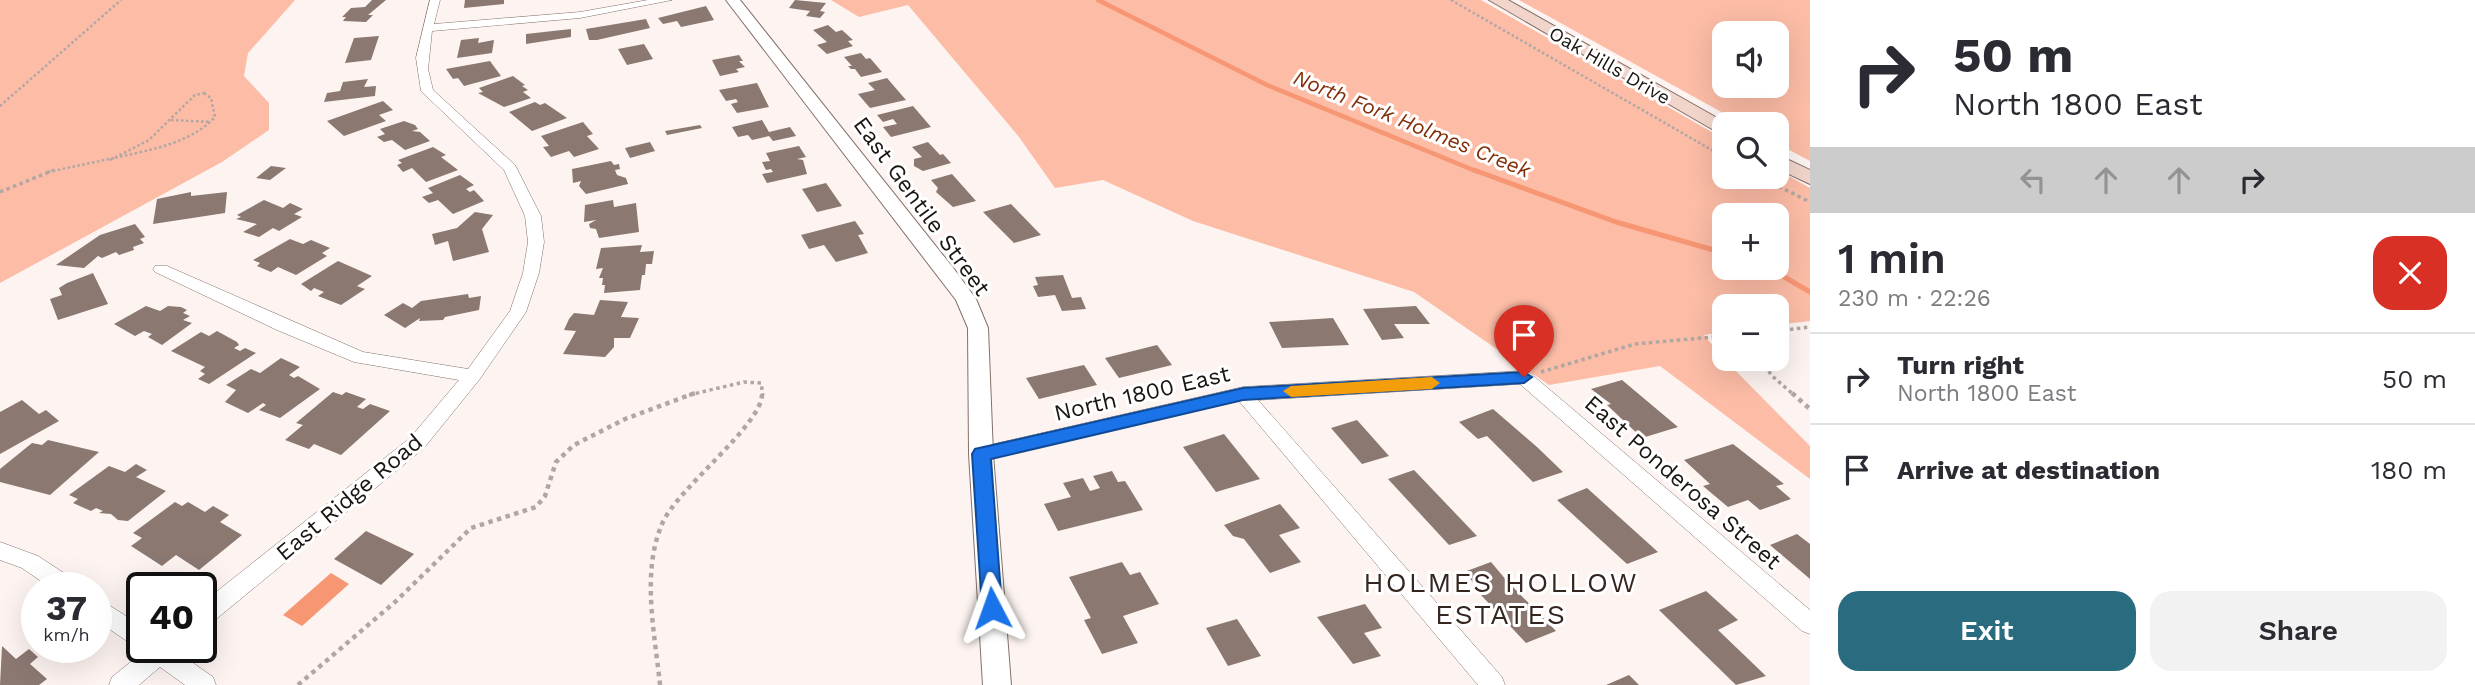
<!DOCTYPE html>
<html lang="en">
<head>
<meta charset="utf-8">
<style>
	body { margin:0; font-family:"Work Sans",sans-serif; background:#f2f2f3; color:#2b2b33; height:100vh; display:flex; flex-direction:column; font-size:26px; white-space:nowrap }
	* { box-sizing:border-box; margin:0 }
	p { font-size:23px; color:#7c7c81 }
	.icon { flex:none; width:38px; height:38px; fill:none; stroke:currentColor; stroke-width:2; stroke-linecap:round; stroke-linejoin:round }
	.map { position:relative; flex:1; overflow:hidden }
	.drawer { display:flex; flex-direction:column; background:#fff; width:665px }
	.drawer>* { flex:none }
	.banner { background:#fff; color:#2b2b33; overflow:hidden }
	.fabs { position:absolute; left:1712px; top:21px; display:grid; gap:14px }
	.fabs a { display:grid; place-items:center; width:77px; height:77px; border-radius:14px; background:#fff; box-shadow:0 7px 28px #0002; font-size:35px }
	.speed { position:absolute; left:21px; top:572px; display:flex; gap:14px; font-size:35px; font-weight:700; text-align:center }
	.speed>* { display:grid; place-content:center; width:91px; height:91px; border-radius:50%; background:#fff; box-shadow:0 7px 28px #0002; line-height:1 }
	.speed small { font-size:18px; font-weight:400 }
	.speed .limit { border:4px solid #111; border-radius:10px; background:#fff; color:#111 }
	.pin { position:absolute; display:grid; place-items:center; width:60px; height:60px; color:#fff; margin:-72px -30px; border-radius:50% 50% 50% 0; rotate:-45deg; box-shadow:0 0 7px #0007 }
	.pin .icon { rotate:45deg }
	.me { position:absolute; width:77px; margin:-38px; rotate:356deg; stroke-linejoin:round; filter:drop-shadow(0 0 5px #0008) }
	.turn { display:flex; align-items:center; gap:24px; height:147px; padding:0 28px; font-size:32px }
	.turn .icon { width:91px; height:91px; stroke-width:2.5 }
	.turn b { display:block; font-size:49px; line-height:60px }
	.lanes { display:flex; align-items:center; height:66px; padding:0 28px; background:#0003; justify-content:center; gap:35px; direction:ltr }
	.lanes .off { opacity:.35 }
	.round { display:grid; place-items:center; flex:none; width:74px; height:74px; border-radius:21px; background:#f2f2f3 }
	.head { display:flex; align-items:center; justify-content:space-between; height:119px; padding:0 28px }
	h1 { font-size:42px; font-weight:600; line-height:52px }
	.primary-button { display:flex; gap:14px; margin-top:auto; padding:14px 28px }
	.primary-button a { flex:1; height:80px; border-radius:21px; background:#2a6c7f; color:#fff; font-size:28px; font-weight:600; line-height:80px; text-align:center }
	.primary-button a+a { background:#f2f2f3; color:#2b2b33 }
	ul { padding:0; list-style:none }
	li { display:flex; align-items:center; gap:21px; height:91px; padding:0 28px; border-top:2px solid #e1e1e2 }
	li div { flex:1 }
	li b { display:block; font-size:26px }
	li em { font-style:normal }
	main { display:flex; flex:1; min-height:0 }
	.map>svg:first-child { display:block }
	.green { fill:#fcbca6; fill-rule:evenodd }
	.water { fill:#f69673 }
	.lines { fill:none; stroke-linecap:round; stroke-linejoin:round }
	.stream-far1 { stroke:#f69673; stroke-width:4.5 }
	.stream { stroke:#f69673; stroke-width:5 }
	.building { fill:#8a7871 }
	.minor-casing { stroke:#83716a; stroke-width:1 }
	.tertiary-casing { stroke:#83716a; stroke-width:2 }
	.secondary-casing { stroke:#83716a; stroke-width:2 }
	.path-far2 { stroke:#b0a7a4; stroke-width:2.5; stroke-dasharray:2.5 2.5; stroke-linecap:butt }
	.path-far1 { stroke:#b0a7a4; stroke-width:3.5; stroke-dasharray:3.5 3.5; stroke-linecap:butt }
	.path { stroke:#b0a7a4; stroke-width:4.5; stroke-dasharray:4.5 4.5; stroke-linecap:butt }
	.minor { fill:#fff; fill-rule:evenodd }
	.tertiary { fill:#fff; fill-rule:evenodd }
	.secondary { fill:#f1d5cb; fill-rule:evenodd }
	.route { fill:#1a73e8; stroke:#114b97; stroke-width:2 }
	.slow { fill:#f59e0b }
	.labels { text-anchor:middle; stroke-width:6; stroke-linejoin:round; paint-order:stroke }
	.far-street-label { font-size:19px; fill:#1b1411; stroke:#fff }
	.far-water-label { font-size:21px; font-style:italic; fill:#822e08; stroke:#fff }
	.street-label { font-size:23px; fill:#1b1411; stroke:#fff }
	.near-neighbourhood-label { font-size:28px; letter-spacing:2px; fill:#34251f; stroke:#fff }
</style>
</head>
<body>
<main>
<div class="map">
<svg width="1810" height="685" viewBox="0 0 1810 685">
	<rect width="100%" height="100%" fill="#fdf4f1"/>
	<g class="green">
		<polygon points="0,0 295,0 248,53 244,76 269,103 269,130 222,162 0,283"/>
		<path d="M831,0h650l243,139v38h52v-8l34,19v133l-34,4v-19h-52v26l-20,3 20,24 86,87v33l-150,-113 -111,19 -135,-93 -221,-71 -90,-41 -48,8 -36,-51 -111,-132 -49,12zM1724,215h52v53h-52z"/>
		<path d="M1519,0h291v161l-34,-18v-19h-33zM1724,33h52v53h-52z"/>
	</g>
	<polygon class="water" points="331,573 349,584 302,626 283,615"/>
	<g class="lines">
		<polyline class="stream-far1" points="1098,0 1267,85 1478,172"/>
		<g class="stream">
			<polyline points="1474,170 1616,222 1724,253"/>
			<polyline points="1769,268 1810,292"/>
		</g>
	</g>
	<g class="building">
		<polygon points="372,0 386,0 368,15 373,15 366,22 343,21 346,17 342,17 351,8 365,7"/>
		<polygon points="465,0 504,0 504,4 464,8"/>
		<polygon points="795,0 826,3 820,11 825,12 820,18 806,16 810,11 789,8"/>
		<polygon points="706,6 714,20 681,27 677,21 663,24 658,18"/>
		<polygon points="646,19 650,28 597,40 589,40 586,29"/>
		<polygon points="828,25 836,32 842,30 853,40 848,41 853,46 827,54 817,45 827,42 813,30"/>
		<polygon points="571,29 571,37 526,44 526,34"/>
		<polygon points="379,36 371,60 345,63 354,38"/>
		<polygon points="479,38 478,43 494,40 492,53 457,58 461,40"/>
		<polygon points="644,44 653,59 627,65 618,49"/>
		<polygon points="861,53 866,59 870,58 882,72 861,77 855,69 851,69 848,66 852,66 844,57"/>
		<polygon points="739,55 743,61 739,61 745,67 736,69 739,72 720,76 712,60"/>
		<polygon points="490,61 501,76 464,86 458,78 453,79 446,69"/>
		<polygon points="513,76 525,85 522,86 528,90 523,92 531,98 504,107 478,93 483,92 479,88"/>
		<polygon points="887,78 906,100 870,108 858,94 875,90 868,83"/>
		<polygon points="368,79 364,87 376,86 375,96 324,102 327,93 340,91 343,82"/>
		<polygon points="757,83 769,107 737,113 731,104 738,102 736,99 726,101 719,90"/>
		<polygon points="383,101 393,110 379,115 386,121 344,136 327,121"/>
		<polygon points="535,102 540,105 545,103 567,118 532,131 509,112"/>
		<polygon points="913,106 931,127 891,137 883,127 897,124 893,119 883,122 877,115"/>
		<polygon points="762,120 769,132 790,127 796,136 773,141 769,136 752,140 748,135 738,137 732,127"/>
		<polygon points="404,121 415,125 418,129 412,131 420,132 430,141 405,150 392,140 384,142 377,137 385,134 380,129"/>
		<polygon points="583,122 593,134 587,136 599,149 574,157 569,151 551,157 543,147 549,146 541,136"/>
		<polygon points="700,125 702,128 667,135 665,131"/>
		<polygon points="650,142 655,151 630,158 625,148"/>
		<polygon points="928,142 940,155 943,154 951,163 923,171 914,166 914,159 922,157 912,147"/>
		<polygon points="799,146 806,157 797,159 803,160 807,174 767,183 762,174 773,172 771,169 766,170 762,162 770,161 766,153"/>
		<polygon points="433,147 446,155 441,157 458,170 426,182 412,168 403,172 397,165 402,163 398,160"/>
		<polygon points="611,161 614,165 619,164 620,169 615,170 617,175 626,178 628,184 586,194 579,186 581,181 573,183 572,169"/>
		<polygon points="271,166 286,168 270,180 256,178"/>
		<polygon points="952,174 976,201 953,207 936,192 938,188 931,180"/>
		<polygon points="460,175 474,185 466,189 470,192 474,190 484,201 453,214 438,200 429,203 422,197 433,193 428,188"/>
		<polygon points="826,183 842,206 817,212 802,189"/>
		<polygon points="191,192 191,196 227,192 225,213 153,224 157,199"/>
		<polygon points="264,200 283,208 290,203 303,209 294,214 302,217 279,231 273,228 259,237 243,232 257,224 236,219 241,217 237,215"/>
		<polygon points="613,200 614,207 636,203 639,232 599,238 596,229 590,228 589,224 596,220 584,222 585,205"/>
		<polygon points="1011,204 1041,235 1014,243 983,212"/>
		<polygon points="475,212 493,215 482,229 489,252 453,261 448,241 435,245 432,234 457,228"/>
		<polygon points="855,221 864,234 858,235 868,253 836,262 824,245 809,249 801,235"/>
		<polygon points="135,224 145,237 140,239 144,243 133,247 134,250 119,255 116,252 102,258 98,256 84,268 56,265 100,235"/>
		<polygon points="290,239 303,244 311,240 330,248 322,253 327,256 296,275 278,267 271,272 257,266 260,263 253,260"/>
		<polygon points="642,245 640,252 654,251 652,264 646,264 645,275 642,275 640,290 604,293 605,285 602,285 603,278 599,278 603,268 596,269 601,248"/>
		<polygon points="338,261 372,276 357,286 365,289 341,305 318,296 324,292 314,288 311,291 301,284"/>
		<polygon points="93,273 108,304 58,320 50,299 62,295 59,288 67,283"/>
		<polygon points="1063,275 1072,298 1081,297 1086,309 1062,311 1055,295 1038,297 1033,286 1038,285 1035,277"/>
		<polygon points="468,294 469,298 481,296 479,310 445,317 443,320 419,321 420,318 405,328 384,315 403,303 412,308 421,301"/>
		<polygon points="600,300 628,302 621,317 639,318 630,338 614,338 614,347 605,357 563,354 576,331 564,330 569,319 574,313 594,315"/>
		<polygon points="146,306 160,311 168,306 181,307 187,310 183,313 190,316 183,320 192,323 162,345 148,337 152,334 144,331 135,336 114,324"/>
		<polygon points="1416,306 1430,324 1394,324 1404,338 1382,340 1363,309"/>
		<polygon points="1333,318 1349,345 1282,348 1269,322"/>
		<polygon points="217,331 237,342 239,345 234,348 240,351 245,348 256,353 209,384 198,379 205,374 200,371 205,367 171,351 201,332 209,336"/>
		<polygon points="1157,345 1172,365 1119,378 1105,358"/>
		<polygon points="281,358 300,367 289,375 294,378 298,376 320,389 280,418 259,410 266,405 263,403 248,413 225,402 236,390 226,385 251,369 260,373"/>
		<polygon points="1084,365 1097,385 1039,399 1026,378"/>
		<polygon points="1622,380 1678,427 1642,438 1607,405 1611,404 1591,389"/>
		<polygon points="333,392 342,395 346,392 366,399 357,407 363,409 370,404 390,411 341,455 314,444 309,449 285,440 303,425 296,423"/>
		<polygon points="22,400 39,414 46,410 59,421 0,454 0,412"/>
		<polygon points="1493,409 1537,447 1563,472 1533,482 1487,436 1478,439 1459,422"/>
		<polygon points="1357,420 1389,456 1362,464 1331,428"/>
		<polygon points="1224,434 1260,479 1216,492 1183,447"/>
		<polygon points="48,440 99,452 50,495 0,482 0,469 32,443 42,445"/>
		<polygon points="1733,444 1784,484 1776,486 1791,499 1760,510 1748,500 1728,507 1703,486 1710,484 1684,460"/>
		<polygon points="136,464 147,470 136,477 166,491 128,521 118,520 111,514 99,513 103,511 96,508 91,511 73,503 78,499 69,495 109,466 125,472"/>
		<polygon points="1414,470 1477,536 1449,545 1388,479"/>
		<polygon points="1112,471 1118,482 1125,481 1143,510 1058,531 1044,504 1071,497 1063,483 1083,478 1090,491 1100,488 1093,476"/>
		<polygon points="1587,488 1658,552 1627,564 1557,500"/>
		<polygon points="175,502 182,506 188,502 205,512 213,506 229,515 220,522 242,535 199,570 176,555 162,566 131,546 142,538 133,533"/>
		<polygon points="1280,504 1300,528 1279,535 1301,562 1270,573 1244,539 1233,536 1224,525"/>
		<polygon points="366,531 414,554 381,585 334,559"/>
		<polygon points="1797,534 1810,544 1810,579 1770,545"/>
		<polygon points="1122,562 1130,575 1140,572 1159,604 1123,616 1138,643 1102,654 1084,620 1091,618 1069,577"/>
		<polygon points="1491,562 1507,581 1556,631 1526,643 1481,595 1483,593 1464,572"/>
		<polygon points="1706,591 1738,620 1718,630 1766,676 1736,685 1659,610"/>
		<polygon points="1365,604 1382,628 1364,633 1381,656 1353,664 1317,617"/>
		<polygon points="1237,619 1261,656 1228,666 1206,628"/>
		<polygon points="2,646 16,659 29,649 38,657 30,664 47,679 39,685 0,685"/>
		<polygon points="1629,675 1639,685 1606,685"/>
	</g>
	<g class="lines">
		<defs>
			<g id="minor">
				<polygon points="430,0 440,0 434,24 580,12 648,0 672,0 580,18 432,31 428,69 433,90 515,165 541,216 544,242 539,273 526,312 479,380 424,448 209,625 201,628 201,604 410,438 459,380 354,362 277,330 155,272 153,269 155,266 167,266 363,352 468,369 510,311 523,273 528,242 525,216 504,170 421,91 416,58"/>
				<polygon points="1524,371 1530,373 1810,610 1810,634 1802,631 1520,384 1258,400 1502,677 1505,685 1478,685 1239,401 981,461 974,459 971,454 974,449 981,447 1243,387"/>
				<polygon points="0,542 38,556 76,581 79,588 51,588 22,568 0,560"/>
				<polygon points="96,597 142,626 142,648 177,648 176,651 213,677 216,685 185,685 160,667 139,685 109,685 112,677 143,652 96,620"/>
			</g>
			<polygon id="tertiary" points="726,0 740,0 954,269 976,299 988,328 993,454 1011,685 983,685 969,454 968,328 956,300"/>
			<g id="secondary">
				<polygon points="1489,0 1508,0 1728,124 1724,124 1724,136"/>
				<polygon points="1776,154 1810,170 1810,184 1776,168"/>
			</g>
		</defs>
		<use href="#minor" class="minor-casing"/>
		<use href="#tertiary" class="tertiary-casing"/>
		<use href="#secondary" class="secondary-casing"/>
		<g class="path-far2">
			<polyline points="1451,0 1724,157"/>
			<path d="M204,93l7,5 4,19c-25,27 -66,33 -101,41l35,-18 46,-45z"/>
			<polyline points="0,106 121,0"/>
			<polyline points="171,120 211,122"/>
			<polyline points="110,160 114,158"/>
			<polyline points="48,172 114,158"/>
		</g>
		<g class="path-far1">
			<polyline points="1760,177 1810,202"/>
			<polyline points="0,192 54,170"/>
			<polyline points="1776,331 1810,327"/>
			<polyline points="1762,359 1771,375 1794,395"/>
			<polyline points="1541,372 1635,344 1724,336"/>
			<polyline points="689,395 744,382 761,383 763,395"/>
		</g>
		<g class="path">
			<polyline points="1792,393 1810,409"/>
			<polyline points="298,685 395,602 471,528 536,507 545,496 556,462 574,445 625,419 695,393"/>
			<path d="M660,685c-5,-51 -19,-112 2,-161 15,-36 102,-100 100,-131"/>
		</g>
		<use href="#minor" class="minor"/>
		<use href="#tertiary" class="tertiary"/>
		<use href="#secondary" class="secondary"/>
	</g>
	<polygon class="route" points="1524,372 1532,377 1524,383 1243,400 991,459 1002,608 999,614 992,617 985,614 982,608 972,454 975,449 1243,388"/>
	<polygon class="slow" points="1432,377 1440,383 1432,389 1291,397 1283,391 1291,386"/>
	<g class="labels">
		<g class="far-street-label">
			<text transform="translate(1610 65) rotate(30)" y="7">Oak Hills Drive</text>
		</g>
		<g class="far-water-label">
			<text transform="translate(1412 124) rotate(22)" y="7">North Fork Holmes Creek</text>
		</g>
		<g class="street-label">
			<text transform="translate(922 206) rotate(54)" y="8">East Gentile Street</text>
			<text transform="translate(1142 393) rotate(-13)" y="8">North 1800 East</text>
			<text transform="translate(1683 482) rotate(41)" y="8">East Ponderosa Street</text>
			<text transform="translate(349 497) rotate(-40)" y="8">East Ridge Road</text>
		</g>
		<g class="near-neighbourhood-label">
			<text x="1501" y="592">HOLMES HOLLOW<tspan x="1501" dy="32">ESTATES</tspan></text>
		</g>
	</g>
</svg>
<div class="fabs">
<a><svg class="icon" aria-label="sound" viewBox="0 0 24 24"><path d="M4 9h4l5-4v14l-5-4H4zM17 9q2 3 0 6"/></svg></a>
<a><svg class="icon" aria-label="search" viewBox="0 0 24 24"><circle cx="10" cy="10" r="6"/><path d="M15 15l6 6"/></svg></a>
<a>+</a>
<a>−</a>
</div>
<div class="speed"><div>37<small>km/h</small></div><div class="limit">40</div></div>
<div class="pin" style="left:1524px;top:377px;background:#d93025"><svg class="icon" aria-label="arrive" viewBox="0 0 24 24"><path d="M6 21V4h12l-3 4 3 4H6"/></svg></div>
<svg class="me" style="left:992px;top:608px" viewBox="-20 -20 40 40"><path d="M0-17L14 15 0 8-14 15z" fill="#1a73e8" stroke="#fff" stroke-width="4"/></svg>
</div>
<section class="drawer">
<div class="banner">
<div class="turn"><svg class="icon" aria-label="right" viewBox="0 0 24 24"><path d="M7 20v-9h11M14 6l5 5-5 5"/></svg><div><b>50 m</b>North 1800 East</div></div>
<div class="lanes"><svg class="icon off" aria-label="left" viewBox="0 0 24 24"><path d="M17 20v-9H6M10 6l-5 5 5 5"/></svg><svg class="icon off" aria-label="ahead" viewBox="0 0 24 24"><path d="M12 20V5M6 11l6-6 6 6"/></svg><svg class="icon off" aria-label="ahead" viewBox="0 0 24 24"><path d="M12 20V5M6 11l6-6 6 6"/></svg><svg class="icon" aria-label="right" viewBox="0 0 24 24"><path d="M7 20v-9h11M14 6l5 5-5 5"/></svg></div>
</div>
<div class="head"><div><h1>1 min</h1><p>230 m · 22:26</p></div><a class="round" style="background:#d93025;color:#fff"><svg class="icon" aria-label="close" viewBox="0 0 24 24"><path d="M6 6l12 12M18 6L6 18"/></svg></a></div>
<ul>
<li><svg class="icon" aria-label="right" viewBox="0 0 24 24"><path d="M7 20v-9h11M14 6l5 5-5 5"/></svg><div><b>Turn right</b><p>North 1800 East</p></div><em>50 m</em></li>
<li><svg class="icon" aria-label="arrive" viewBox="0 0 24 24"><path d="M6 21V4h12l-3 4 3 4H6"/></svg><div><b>Arrive at destination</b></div><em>180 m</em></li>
</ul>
<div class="primary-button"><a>Exit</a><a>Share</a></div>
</section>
</main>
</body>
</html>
